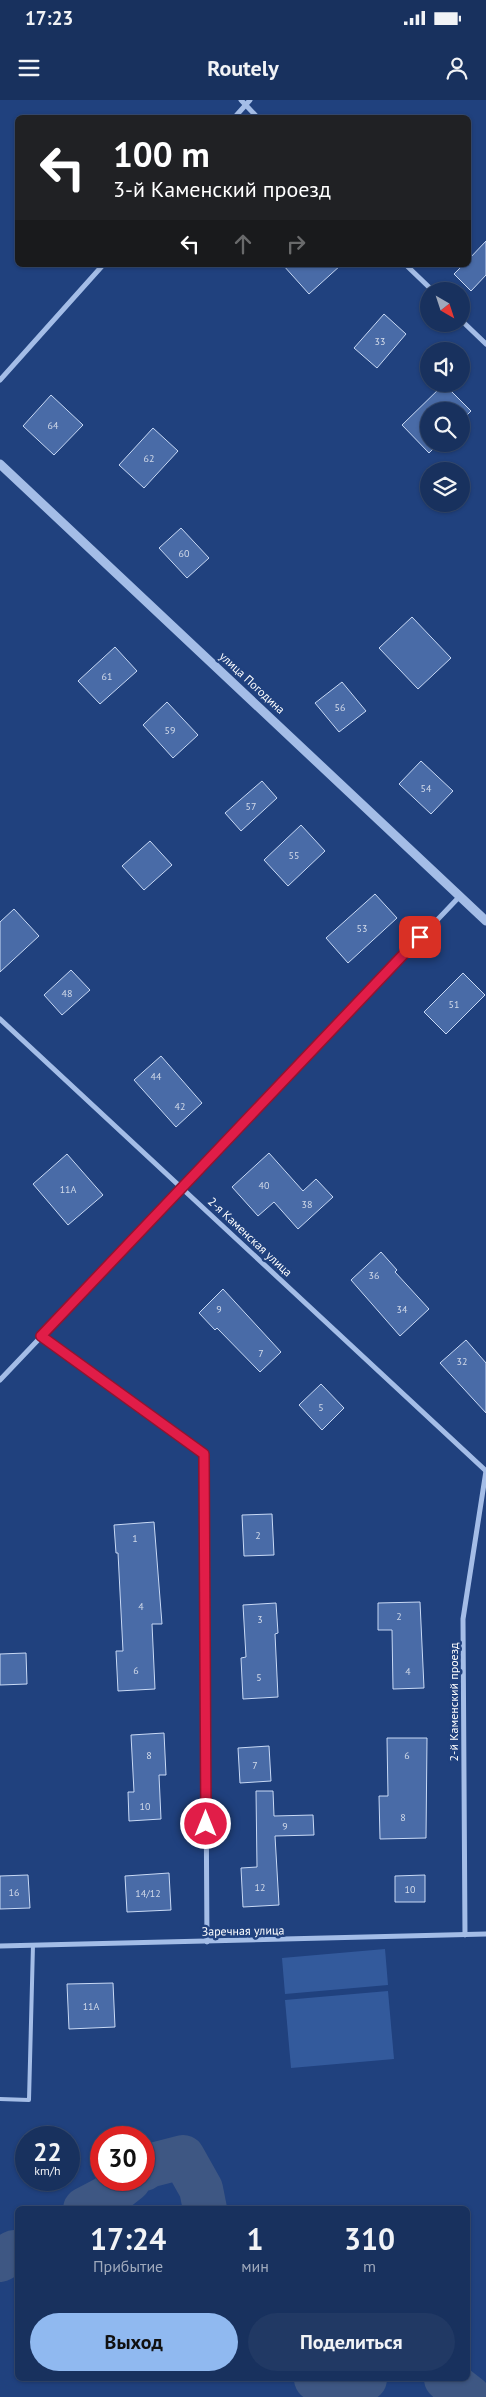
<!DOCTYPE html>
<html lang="ru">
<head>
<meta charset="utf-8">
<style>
	body { margin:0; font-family:"PT Sans",sans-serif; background:#213964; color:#f1f3f6; height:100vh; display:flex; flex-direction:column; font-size:19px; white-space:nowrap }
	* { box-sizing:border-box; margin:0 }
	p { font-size:16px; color:#9fa9bc }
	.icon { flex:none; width:28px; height:28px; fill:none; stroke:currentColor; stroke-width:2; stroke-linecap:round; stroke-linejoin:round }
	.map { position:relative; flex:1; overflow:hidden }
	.panel { position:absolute; left:15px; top:2106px; width:455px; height:175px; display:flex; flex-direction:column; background:#18315e; border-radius:8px; box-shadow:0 1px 4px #0004,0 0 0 1px #364c73 }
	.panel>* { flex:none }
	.hud { position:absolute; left:15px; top:15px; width:456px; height:152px; border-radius:8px; box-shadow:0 1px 4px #0004,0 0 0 1px #364c73; background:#202124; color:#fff; overflow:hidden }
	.needle { width:32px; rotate:141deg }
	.tools { position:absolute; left:420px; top:182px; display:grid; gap:10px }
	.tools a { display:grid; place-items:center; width:50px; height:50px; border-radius:50%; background:#18315e; box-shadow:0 1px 4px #0004,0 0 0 1px #364c73; font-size:25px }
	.speed { position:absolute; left:15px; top:2026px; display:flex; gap:10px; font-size:25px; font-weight:700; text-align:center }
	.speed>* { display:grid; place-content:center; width:65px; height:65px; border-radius:50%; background:#18315e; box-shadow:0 1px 4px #0004,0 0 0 1px #364c73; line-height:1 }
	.speed small { font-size:12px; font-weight:400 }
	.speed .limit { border:8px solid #d22; background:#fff; color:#111 }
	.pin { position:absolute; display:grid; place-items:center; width:42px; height:42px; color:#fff; margin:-21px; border-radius:10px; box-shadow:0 2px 8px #0006 }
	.me { position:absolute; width:55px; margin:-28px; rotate:0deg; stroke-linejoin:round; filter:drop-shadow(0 0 4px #0008) }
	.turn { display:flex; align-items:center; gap:18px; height:105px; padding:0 15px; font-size:22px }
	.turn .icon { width:65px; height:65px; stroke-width:2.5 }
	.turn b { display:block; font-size:35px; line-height:42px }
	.lanes { display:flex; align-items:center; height:48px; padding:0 15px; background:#0003; justify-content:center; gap:25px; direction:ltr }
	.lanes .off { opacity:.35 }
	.eta { display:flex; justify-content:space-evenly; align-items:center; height:85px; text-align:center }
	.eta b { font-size:30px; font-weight:700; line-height:35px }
	.action { display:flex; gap:10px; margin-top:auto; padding:10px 15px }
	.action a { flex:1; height:58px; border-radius:30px; background:#90b9f0; color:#111; font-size:20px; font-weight:700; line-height:58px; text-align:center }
	.action a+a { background:#213964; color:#f1f3f6 }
	.status { display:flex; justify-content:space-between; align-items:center; height:35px; padding:0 25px; background:#18315e; direction:ltr }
	.status svg { height:14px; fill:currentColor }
	header { display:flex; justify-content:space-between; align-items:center; height:65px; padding:0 15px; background:#18315e; font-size:22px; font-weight:700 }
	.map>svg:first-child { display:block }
	.green { fill:#335a9c }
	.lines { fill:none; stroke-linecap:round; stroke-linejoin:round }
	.river { stroke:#3e5783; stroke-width:44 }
	.building { fill:#496ba7; stroke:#c8d9f5 }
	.service { stroke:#a4bde7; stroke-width:4 }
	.minor { stroke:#a4bde7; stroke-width:5 }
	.tertiary { stroke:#a4bde7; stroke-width:9 }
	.route-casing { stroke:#92132f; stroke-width:12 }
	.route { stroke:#e11d48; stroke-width:9 }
	.labels { text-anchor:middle; stroke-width:5; stroke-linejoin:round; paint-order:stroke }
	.number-label { font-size:10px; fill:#d2dae9 }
	.street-label { font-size:12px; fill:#fff; stroke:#20417e }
</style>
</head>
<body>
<div class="status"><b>17:23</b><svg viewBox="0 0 49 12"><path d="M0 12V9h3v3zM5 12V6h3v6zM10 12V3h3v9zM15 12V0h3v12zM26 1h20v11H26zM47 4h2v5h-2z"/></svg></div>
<header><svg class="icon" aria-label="menu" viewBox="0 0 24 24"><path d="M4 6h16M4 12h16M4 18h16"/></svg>Routely<svg class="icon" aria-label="person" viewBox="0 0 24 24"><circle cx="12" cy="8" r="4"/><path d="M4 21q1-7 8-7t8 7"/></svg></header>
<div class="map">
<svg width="486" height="2297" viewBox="0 0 486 2297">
	<rect width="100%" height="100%" fill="#20417e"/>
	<g class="green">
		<polygon points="385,1849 388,1885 285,1894 282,1858"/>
		<polygon points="388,1891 394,1959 291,1968 285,1900"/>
	</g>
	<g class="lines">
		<g class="river">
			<polyline points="144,2069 148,2066 183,2057 201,2089 205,2109"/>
			<polyline points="85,2109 106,2098 129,2080"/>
			<polyline points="0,2160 14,2152 18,2153"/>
			<path d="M316,2279c14,8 35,6 49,0"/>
			<polyline points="446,2279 469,2297"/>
		</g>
	</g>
	<g class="building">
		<polygon points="486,141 486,175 471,191 454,174 463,165 469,165 469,159"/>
		<polygon points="283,165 341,165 309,194"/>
		<polygon points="384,214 406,234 377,268 354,248"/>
		<polygon points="444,284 471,311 461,321 461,311 429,311 429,344 438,344 429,353 402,325"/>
		<polygon points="51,295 83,325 54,355 23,326"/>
		<polygon points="153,328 178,351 144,388 119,365"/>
		<polygon points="181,428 209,458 187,478 159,448"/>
		<polygon points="412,517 451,558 418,589 379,548"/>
		<polygon points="115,547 137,571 100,604 78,581"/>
		<polygon points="342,582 366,611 339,632 315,603"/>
		<polygon points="167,602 198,635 173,658 143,625"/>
		<polygon points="421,661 453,691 431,714 399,684"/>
		<polygon points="262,681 277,698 241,731 225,713"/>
		<polygon points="301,725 325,751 288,786 264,760"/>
		<polygon points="150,741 172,765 144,790 122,766"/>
		<polygon points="375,794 397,818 348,863 326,838"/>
		<polygon points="14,809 39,836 0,872 0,822"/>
		<polygon points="71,870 90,890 62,915 44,895"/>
		<polygon points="463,873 485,895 446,934 424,912"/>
		<polygon points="161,956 202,1003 176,1027 134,980"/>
		<polygon points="269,1053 303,1091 316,1079 333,1097 298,1129 274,1102 258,1116 232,1087"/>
		<polygon points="67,1054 103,1095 68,1125 33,1084"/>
		<polygon points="381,1152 397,1170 395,1172 429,1209 400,1236 351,1180"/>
		<polygon points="223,1189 281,1252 260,1272 217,1228 215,1230 199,1213"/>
		<polygon points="466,1240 486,1263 486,1313 440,1263"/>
		<polygon points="321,1284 344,1308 322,1330 299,1305"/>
		<polygon points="272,1414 274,1455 244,1456 242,1415"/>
		<polygon points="154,1422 162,1524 152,1524 155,1589 118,1591 116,1551 123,1551 118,1453 116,1453 114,1425"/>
		<polygon points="420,1502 424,1588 393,1589 392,1530 378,1530 378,1503"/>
		<polygon points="276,1503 278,1533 275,1534 278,1597 243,1599 241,1558 246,1557 243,1505"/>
		<polygon points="26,1553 27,1584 0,1585 0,1554"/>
		<polygon points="164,1633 166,1675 159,1675 161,1719 129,1721 128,1692 134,1692 131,1635"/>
		<polygon points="387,1638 427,1638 426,1738 380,1739 379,1696 388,1696"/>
		<polygon points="269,1646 271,1681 240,1683 238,1648"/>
		<polygon points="256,1691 273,1691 274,1716 313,1715 314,1735 275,1736 279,1805 243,1807 241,1768 257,1767"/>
		<polygon points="169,1773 171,1810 127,1812 125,1776"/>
		<polygon points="28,1775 30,1808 0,1809 0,1776"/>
		<polygon points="425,1775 425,1802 395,1802 395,1776"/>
		<polygon points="113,1883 115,1927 69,1929 67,1884"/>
	</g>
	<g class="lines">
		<polyline class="service" points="0,1999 29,2000 33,1845"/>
		<g class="minor">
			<polyline points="241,0 258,18"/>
			<polyline points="234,18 250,0"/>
			<polyline points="406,165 433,191"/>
			<polyline points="461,220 486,244"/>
			<polyline points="0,280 103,165"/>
			<polyline points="0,919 486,1371"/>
			<polyline points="41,1236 204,1354 207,1842"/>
			<polyline points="0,1280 460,796"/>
			<polyline points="465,1835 463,1519 486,1371"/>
			<polyline points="0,1846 486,1834"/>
		</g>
		<polyline class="tertiary" points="0,364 486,821"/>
	</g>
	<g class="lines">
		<defs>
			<polyline id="route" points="206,1724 204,1354 41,1236 420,837"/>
		</defs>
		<use href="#route" class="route-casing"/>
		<use href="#route" class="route"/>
	</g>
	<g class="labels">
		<g class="number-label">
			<text x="380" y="245">33</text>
			<text x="53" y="329">64</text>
			<text x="149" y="362">62</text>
			<text x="184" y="457">60</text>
			<text x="107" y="580">61</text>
			<text x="340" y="611">56</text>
			<text x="170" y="634">59</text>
			<text x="426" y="692">54</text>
			<text x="251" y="710">57</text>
			<text x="294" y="759">55</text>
			<text x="362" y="832">53</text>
			<text x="67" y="897">48</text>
			<text x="454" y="908">51</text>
			<text x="156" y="980">44</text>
			<text x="180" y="1010">42</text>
			<text x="264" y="1089">40</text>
			<text x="68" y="1093">11А</text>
			<text x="307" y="1108">38</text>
			<text x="374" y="1179">36</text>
			<text x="219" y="1213">9</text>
			<text x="402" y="1213">34</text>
			<text x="261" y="1257">7</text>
			<text x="462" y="1265">32</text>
			<text x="321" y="1311">5</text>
			<text x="258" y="1439">2</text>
			<text x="135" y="1442">1</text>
			<text x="141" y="1510">4</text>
			<text x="399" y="1520">2</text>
			<text x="260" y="1523">3</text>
			<text x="136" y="1574">6</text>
			<text x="408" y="1575">4</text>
			<text x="259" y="1581">5</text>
			<text x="149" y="1659">8</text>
			<text x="407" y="1659">6</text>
			<text x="255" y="1669">7</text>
			<text x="145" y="1710">10</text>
			<text x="403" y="1721">8</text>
			<text x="285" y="1730">9</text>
			<text x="260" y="1791">12</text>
			<text x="410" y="1793">10</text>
			<text x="14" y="1796">16</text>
			<text x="148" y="1797">14/12</text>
			<text x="91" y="1910">11А</text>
		</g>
		<g class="street-label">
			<text transform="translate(252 583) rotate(43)" y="4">улица Погодина</text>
			<text transform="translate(250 1137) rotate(43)" y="4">2-я Каменская улица</text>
			<text transform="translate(454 1602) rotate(-90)" y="4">2-й Каменский проезд</text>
			<text transform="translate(243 1831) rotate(-1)" y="4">Заречная улица</text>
		</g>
	</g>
</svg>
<div class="tools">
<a><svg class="needle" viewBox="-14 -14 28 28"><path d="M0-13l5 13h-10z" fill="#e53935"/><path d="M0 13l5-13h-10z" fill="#9fa9bc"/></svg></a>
<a><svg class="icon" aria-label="sound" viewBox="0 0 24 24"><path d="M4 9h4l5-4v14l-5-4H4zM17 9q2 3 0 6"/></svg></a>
<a><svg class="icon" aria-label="search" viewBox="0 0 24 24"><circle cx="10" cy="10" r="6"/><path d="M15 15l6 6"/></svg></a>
<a><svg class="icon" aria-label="layers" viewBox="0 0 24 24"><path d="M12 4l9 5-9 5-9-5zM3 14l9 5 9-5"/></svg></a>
</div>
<div class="speed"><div>22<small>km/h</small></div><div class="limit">30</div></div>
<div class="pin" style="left:420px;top:837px;background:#d93025"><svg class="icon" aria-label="arrive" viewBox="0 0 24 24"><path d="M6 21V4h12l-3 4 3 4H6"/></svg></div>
<svg class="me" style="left:206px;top:1724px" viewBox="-20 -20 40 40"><circle r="17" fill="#e11d48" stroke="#fff" stroke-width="3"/><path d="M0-11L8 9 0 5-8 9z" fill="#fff"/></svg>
<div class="hud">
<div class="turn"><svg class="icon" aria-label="left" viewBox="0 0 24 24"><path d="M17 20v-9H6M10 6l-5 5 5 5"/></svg><div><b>100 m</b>3-й Каменский проезд</div></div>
<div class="lanes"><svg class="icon" aria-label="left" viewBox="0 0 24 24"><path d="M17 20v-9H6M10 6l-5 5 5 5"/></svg><svg class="icon off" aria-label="ahead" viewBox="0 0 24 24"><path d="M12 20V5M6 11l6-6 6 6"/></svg><svg class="icon off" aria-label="right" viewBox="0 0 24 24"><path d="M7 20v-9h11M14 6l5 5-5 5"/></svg></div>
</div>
<section class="panel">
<div class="eta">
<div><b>17:24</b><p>Прибытие</p></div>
<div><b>1</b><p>мин</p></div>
<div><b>310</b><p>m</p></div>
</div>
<div class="action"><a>Выход</a><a>Поделиться</a></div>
</section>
</div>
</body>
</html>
